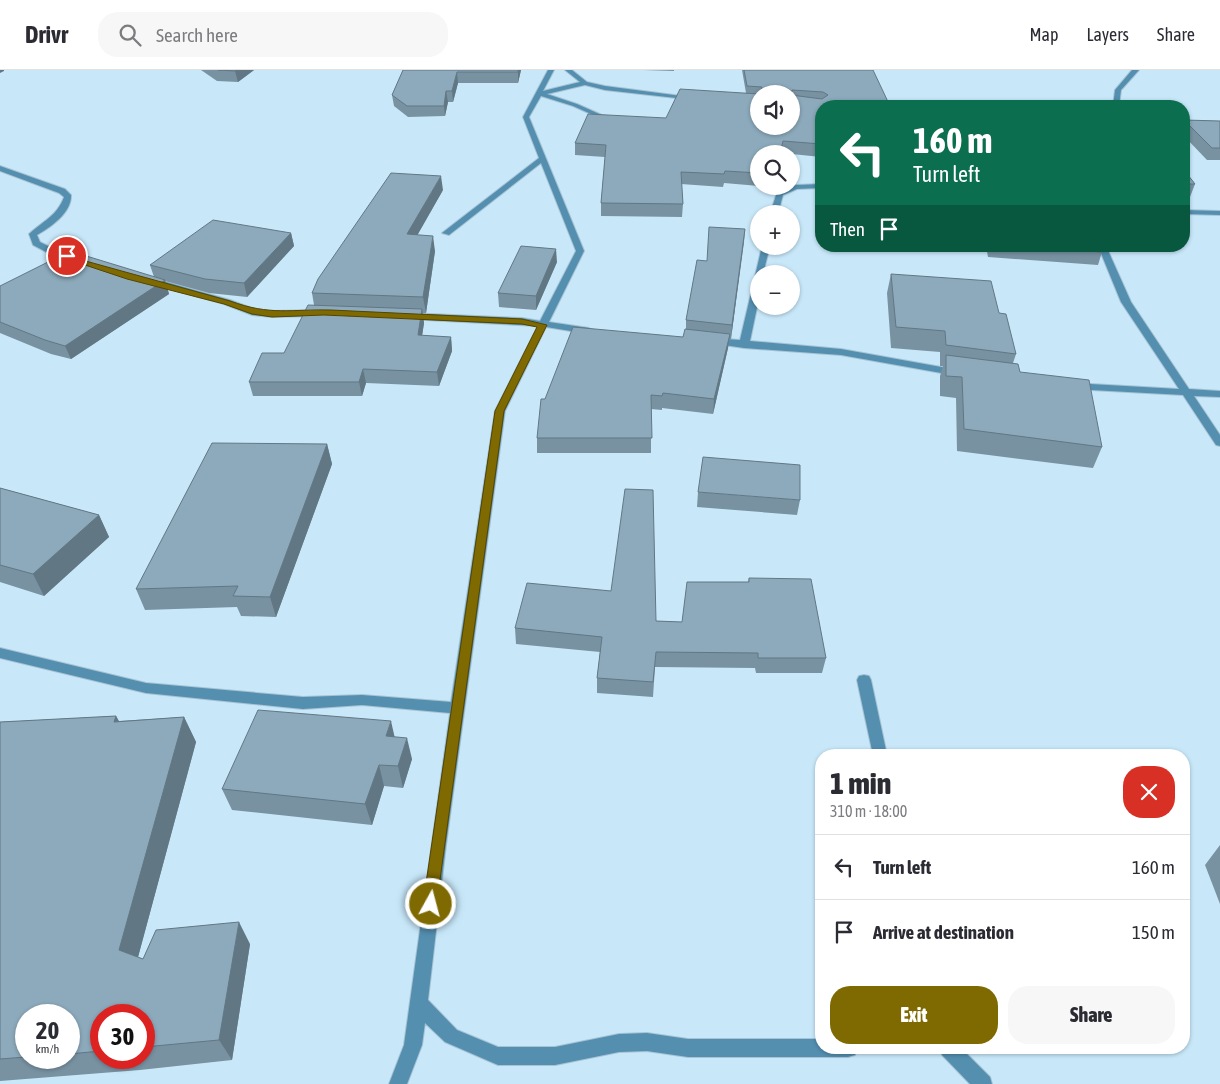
<!DOCTYPE html>
<html lang="en">
<head>
<meta charset="utf-8">
<style>
	body { margin:0; font-family:"Asap Condensed",sans-serif; background:#f7f7f7; color:#2b2b33; height:100vh; display:flex; flex-direction:column; font-size:19px; white-space:nowrap }
	* { box-sizing:border-box; margin:0 }
	p { font-size:16px; color:#7c7c81 }
	.icon { flex:none; width:28px; height:28px; fill:none; stroke:currentColor; stroke-width:2; stroke-linecap:round; stroke-linejoin:round }
	.map { position:relative; flex:1; overflow:hidden }
	.details { position:absolute; left:815px; top:679px; width:375px; height:305px; display:flex; flex-direction:column; background:#fff; border-radius:20px; box-shadow:0 1px 4px #0004 }
	.details>* { flex:none }
	.top-card { position:absolute; left:815px; top:30px; width:375px; height:152px; border-radius:20px; box-shadow:0 1px 4px #0004; background:#0b6e4f; color:#fff; overflow:hidden }
	.controls { position:absolute; left:750px; top:15px; display:grid; gap:10px }
	.controls a { display:grid; place-items:center; width:50px; height:50px; border-radius:50%; background:#fff; box-shadow:0 1px 4px #0004; font-size:25px }
	.speed { position:absolute; left:15px; top:934px; display:flex; gap:10px; font-size:25px; font-weight:700; text-align:center }
	.speed>* { display:grid; place-content:center; width:65px; height:65px; border-radius:50%; background:#fff; box-shadow:0 1px 4px #0004; line-height:1 }
	.speed small { font-size:12px; font-weight:400 }
	.speed .limit { border:8px solid #d22; background:#fff; color:#111 }
	.pin { position:absolute; display:grid; place-items:center; width:42px; height:42px; color:#fff; margin:-21px; border:2px solid #fff; border-radius:50%; box-shadow:0 1px 5px #0007 }
	.me { position:absolute; width:55px; margin:-28px; rotate:7deg; stroke-linejoin:round; filter:drop-shadow(0 0 4px #0008) }
	.turn { display:flex; align-items:center; gap:18px; height:105px; padding:0 15px; font-size:22px }
	.turn .icon { width:65px; height:65px; stroke-width:2.5 }
	.turn b { display:block; font-size:35px; line-height:42px }
	.then { display:flex; align-items:center; height:48px; padding:0 15px; background:#0003; gap:10px; font-size:19px }
	.round { display:grid; place-items:center; flex:none; width:52px; height:52px; border-radius:20px; background:#f7f7f7 }
	.headline { display:flex; align-items:center; justify-content:space-between; height:85px; padding:0 15px }
	h1 { font-size:30px; font-weight:800; line-height:38px }
	.primary-button { display:flex; gap:10px; margin-top:auto; padding:10px 15px }
	.primary-button a { flex:1; height:58px; border-radius:20px; background:#7f6a02; color:#fff; font-size:20px; font-weight:800; line-height:58px; text-align:center }
	.primary-button a+a { background:#f7f7f7; color:#2b2b33 }
	ul { padding:0; list-style:none }
	li { display:flex; align-items:center; gap:15px; height:65px; padding:0 15px; border-top:1px solid #e1e1e2 }
	li div { flex:1 }
	li b { display:block; font-size:19px }
	li em { font-style:normal }
	header { display:flex; align-items:center; gap:30px; box-sizing:border-box; height:70px; padding:0 25px; background:#fff; border-bottom:1px solid #e1e1e2 }
	header strong { font-size:24px }
	nav { display:flex; gap:28px; margin-inline-start:auto; font-size:18px }
	.search { width:350px; height:45px; background:#f7f7f7; display:flex; align-items:center; gap:12px; box-sizing:border-box; padding:0 18px; border-radius:20px; color:#7c7c81; font-size:19px }
	.map>svg:first-child { display:block }
	.lines { fill:none; stroke-linecap:round; stroke-linejoin:round }
	.minor-casing { stroke:#a7c3d3; stroke-width:2 }
	.minor { fill:#548fb0; fill-rule:evenodd }
	.wall { fill:#7892a2; fill-rule:evenodd }
	.shaded-wall { fill:#627784 }
	.building { fill:#8caabc; stroke:#627784 }
	.route { fill:#7f6a02; stroke:#534501 }
</style>
</head>
<body>
<header>
<strong>Drivr</strong>
<div class="search"><svg class="icon" aria-label="search" viewBox="0 0 24 24"><circle cx="10" cy="10" r="6"/><path d="M15 15l6 6"/></svg>Search here</div>
<nav><a>Map</a><a>Layers</a><a>Share</a></nav>
</header>
<div class="map">
<svg width="1220" height="1014" viewBox="0 0 1220 1014">
	<rect width="100%" height="100%" fill="#c8e8fa"/>
	<g class="lines">
		<defs>
			<g id="minor">
				<polygon points="548,0 554,0 543,21 580,12 565,0 572,0 587,12 605,16 697,28 694,30 605,20 585,15 547,24 577,34 613,50 613,52 609,52 573,36 541,26 529,47 584,181 549,252 589,258 594,261 589,264 546,257 505,341 446,775 428,930 457,960 498,977 555,977 619,964 647,963 688,969 821,969 821,978 857,978 855,985 848,987 688,987 647,981 619,982 555,995 498,995 445,972 425,953 422,975 407,1014 389,1014 404,975 450,643 362,635 303,639 146,623 0,588 0,578 146,613 303,627 362,625 451,632 495,341 538,256 407,249 402,246 407,243 522,248 540,251 576,181 541,93 449,165 442,163 539,88 523,47"/>
				<polygon points="1132,0 1139,0 1121,20 1119,36 1113,36 1115,20"/>
				<path d="M0,96l65,23 6,6c1,17 -20,32 -34,40l3,7 14,7 27,8v4l-33,-8 -15,-8 -4,-11c14,-13 28,-18 35,-37l-5,-4 -59,-22z"/>
				<polygon points="821,114 821,118 797,119 783,125 778,144 770,144 777,122 796,115"/>
				<polygon points="1184,140 1220,141 1220,145 1184,144"/>
				<polygon points="762,176 770,176 763,204 759,204 759,228 750,271 841,279 958,300 963,303 958,306 841,285 744,278 710,273 708,271 713,268 740,270"/>
				<polygon points="1098,176 1106,176 1131,232 1189,319 1220,321 1220,327 1194,326 1220,365 1220,376 1216,375 1183,325 1073,319 1068,316 1073,313 1179,319 1121,232"/>
				<polygon points="152,208 230,230 254,239 272,241 320,240 325,243 320,246 272,247 252,245 224,234 149,213 148,211"/>
				<polygon points="864,605 869,606 871,610 887,685 873,685 857,610 859,606"/>
				<polygon points="940,978 961,978 990,1007 992,1014 970,1014 942,985"/>
			</g>
		</defs>
		<use href="#minor" class="minor-casing"/>
		<use href="#minor" class="minor"/>
	</g>
	<g class="wall">
		<polygon points="201,0 254,0 238,12 217,11"/>
		<polygon points="403,0 521,0 518,13 458,13 453,32 448,32 445,46 408,47 394,36 392,25"/>
		<polygon points="643,0 674,0 674,1"/>
		<path d="M742,0h131l-52,36v51l-39,-4 -23,1v32l-35,-3 -1,4 -42,-3 2,20 -1,13 -81,-1v-13l4,-46 -30,-2v-12l91,-25 80,-25zM759,24h32l-32,32z"/>
		<polygon points="1184,50 1220,51 1220,90 1207,90 1184,66"/>
		<polygon points="1184,100 1195,114 1190,127 1184,127"/>
		<polygon points="759,116 775,116 775,117"/>
		<polygon points="443,120 417,165 435,181 426,243 423,243 424,253 422,266 451,267 452,281 439,316 366,313 362,326 253,326 249,312 284,283 314,235 312,223"/>
		<polygon points="745,159 731,269 729,269 728,278 713,344 662,338 662,340 651,339 651,383 537,383 537,368 545,329 683,267 686,259 686,250 707,191"/>
		<polygon points="291,163 294,176 247,227 209,223 165,211 169,224 71,289 51,284 0,263 0,216 154,207 150,195"/>
		<polygon points="986,176 1100,176 1102,182 1098,195 988,187"/>
		<polygon points="557,192 536,240 499,237 498,223"/>
		<polygon points="891,204 999,243 1016,284 1013,293 1020,302 1102,377 1093,398 957,381 956,328 940,326 940,306 943,296 940,296 940,282 891,278 887,223"/>
		<polygon points="327,374 332,394 276,547 241,546 237,537 145,540 136,519"/>
		<polygon points="0,418 99,445 109,467 44,526 0,512"/>
		<polygon points="698,422 800,430 797,445 697,437"/>
		<polygon points="749,508 826,588 822,603 756,603 755,598 655,597 653,627 597,623 597,608 600,582 516,574 515,558 656,551 682,552 748,512"/>
		<path d="M116,646l3,5 65,-4 12,25 -58,215 5,2 107,-15 -18,116 -92,10 -140,11v-359zM69,945v43h-43zM101,945h43v43h-43z"/>
		<polygon points="394,667 412,689 403,718 384,716 372,755 232,740 222,719"/>
		<polygon points="1220,775 1220,834 1205,795"/>
	</g>
	<g class="shaded-wall">
		<polygon points="0,0 4,0 4,1 0,3"/>
		<polygon points="237,0 254,0 238,12 235,1"/>
		<polygon points="518,0 521,0 518,13"/>
		<polygon points="457,2 458,13 453,32 452,21"/>
		<polygon points="446,21 448,32 445,46 444,36"/>
		<polygon points="441,106 443,120 409,180 407,164"/>
		<polygon points="745,159 744,172 731,269 732,255"/>
		<polygon points="291,163 294,176 247,227 244,213"/>
		<polygon points="433,166 435,181 426,243 423,227"/>
		<polygon points="556,179 557,192 536,240 536,226"/>
		<polygon points="165,210 169,224 71,289 65,276"/>
		<polygon points="422,239 424,253 420,279 418,265"/>
		<polygon points="730,264 728,278 713,344 714,329"/>
		<polygon points="451,267 452,281 439,316 437,302"/>
		<polygon points="363,299 366,313 362,326 359,312"/>
		<polygon points="327,374 332,394 276,547 270,527"/>
		<polygon points="99,445 109,467 44,526 33,504"/>
		<polygon points="116,646 129,671 114,652"/>
		<polygon points="184,647 196,672 134,902 119,880"/>
		<polygon points="391,651 396,673 386,666"/>
		<polygon points="407,668 412,689 403,718 398,696"/>
		<polygon points="379,695 384,716 372,755 365,734"/>
		<polygon points="239,852 250,874 232,990 219,970"/>
	</g>
	<g class="building">
		<polygon points="218,0 237,0 235,1"/>
		<polygon points="403,0 518,0 518,2 457,2 452,21 446,21 444,36 407,36 392,25"/>
		<polygon points="744,0 873,0 890,36 821,36 821,74 783,71 780,84 759,84 759,103 725,101 724,104 681,102 683,134 601,133 606,75 575,73 588,44 666,48 680,19 759,24 759,56 791,56 791,25 822,29 828,25 823,22 792,20 791,24 760,24 762,17 747,16"/>
		<polygon points="1184,50 1220,51 1220,78 1212,78"/>
		<polygon points="1184,100 1195,114 1184,114"/>
		<polygon points="391,103 441,106 407,164 433,166 423,227 312,223 318,209"/>
		<polygon points="213,150 291,163 244,213 205,209 150,195"/>
		<polygon points="709,157 745,159 732,255 686,250 697,190 707,191"/>
		<polygon points="521,176 556,179 536,226 498,223"/>
		<polygon points="1017,176 1100,176 1102,182"/>
		<polygon points="70,181 165,210 65,276 45,270 0,252 0,216"/>
		<polygon points="891,204 991,211 999,243 1006,244 1016,284 946,275 945,261 896,257"/>
		<polygon points="308,235 422,239 418,265 451,267 437,302 363,299 359,312 249,312 262,283 284,283"/>
		<polygon points="573,257 683,267 685,259 730,264 714,329 663,323 662,326 651,325 652,368 537,368 541,329 545,329"/>
		<polygon points="946,285 1018,294 1020,302 1089,310 1102,377 964,359 962,307 946,306"/>
		<polygon points="212,373 327,374 270,527 233,526 238,516 136,519"/>
		<polygon points="703,387 800,395 800,430 698,422"/>
		<polygon points="0,418 99,445 33,504 0,495"/>
		<polygon points="625,419 653,420 656,551 682,552 687,512 749,512 749,508 811,509 826,588 758,588 758,583 656,582 653,612 597,608 602,567 515,558 527,513 611,521"/>
		<polygon points="258,640 391,651 386,666 407,668 398,696 379,695 365,734 222,719"/>
		<polygon points="116,646 114,652 184,647 119,880 143,889 156,860 239,852 219,970 144,977 144,945 101,945 101,981 69,984 69,945 26,945 26,987 0,989 0,652"/>
	</g>
	<path class="route" d="M64,185l166,46c41,15 61,8 101,9 64,3 127,6 191,9l25,6 -43,86 -68,498 -5,3 -5,-3 -3,-5 72,-493 42,-84 -15,-3 -198,-9 -52,2 -20,-3 -28,-10 -97,-25 -63,-21z"/>
</svg>
<div class="controls">
<a><svg class="icon" aria-label="sound" viewBox="0 0 24 24"><path d="M4 9h4l5-4v14l-5-4H4zM17 9q2 3 0 6"/></svg></a>
<a><svg class="icon" aria-label="search" viewBox="0 0 24 24"><circle cx="10" cy="10" r="6"/><path d="M15 15l6 6"/></svg></a>
<a>+</a>
<a>−</a>
</div>
<div class="speed"><div>20<small>km/h</small></div><div class="limit">30</div></div>
<div class="pin" style="left:67px;top:186px;background:#d93025"><svg class="icon" aria-label="arrive" viewBox="0 0 24 24"><path d="M6 21V4h12l-3 4 3 4H6"/></svg></div>
<svg class="me" style="left:431px;top:834px" viewBox="-20 -20 40 40"><circle r="17" fill="#7f6a02" stroke="#fff" stroke-width="3"/><path d="M0-11L8 9 0 5-8 9z" fill="#fff"/></svg>
<div class="top-card">
<div class="turn"><svg class="icon" aria-label="left" viewBox="0 0 24 24"><path d="M17 20v-9H6M10 6l-5 5 5 5"/></svg><div><b>160 m</b>Turn left</div></div>
<div class="then">Then<svg class="icon" aria-label="arrive" viewBox="0 0 24 24"><path d="M6 21V4h12l-3 4 3 4H6"/></svg></div>
</div>
<section class="details">
<div class="headline"><div><h1>1 min</h1><p>310 m · 18:00</p></div><a class="round" style="background:#d93025;color:#fff"><svg class="icon" aria-label="close" viewBox="0 0 24 24"><path d="M6 6l12 12M18 6L6 18"/></svg></a></div>
<ul>
<li><svg class="icon" aria-label="left" viewBox="0 0 24 24"><path d="M17 20v-9H6M10 6l-5 5 5 5"/></svg><div><b>Turn left</b></div><em>160 m</em></li>
<li><svg class="icon" aria-label="arrive" viewBox="0 0 24 24"><path d="M6 21V4h12l-3 4 3 4H6"/></svg><div><b>Arrive at destination</b></div><em>150 m</em></li>
</ul>
<div class="primary-button"><a>Exit</a><a>Share</a></div>
</section>
</div>
</body>
</html>
